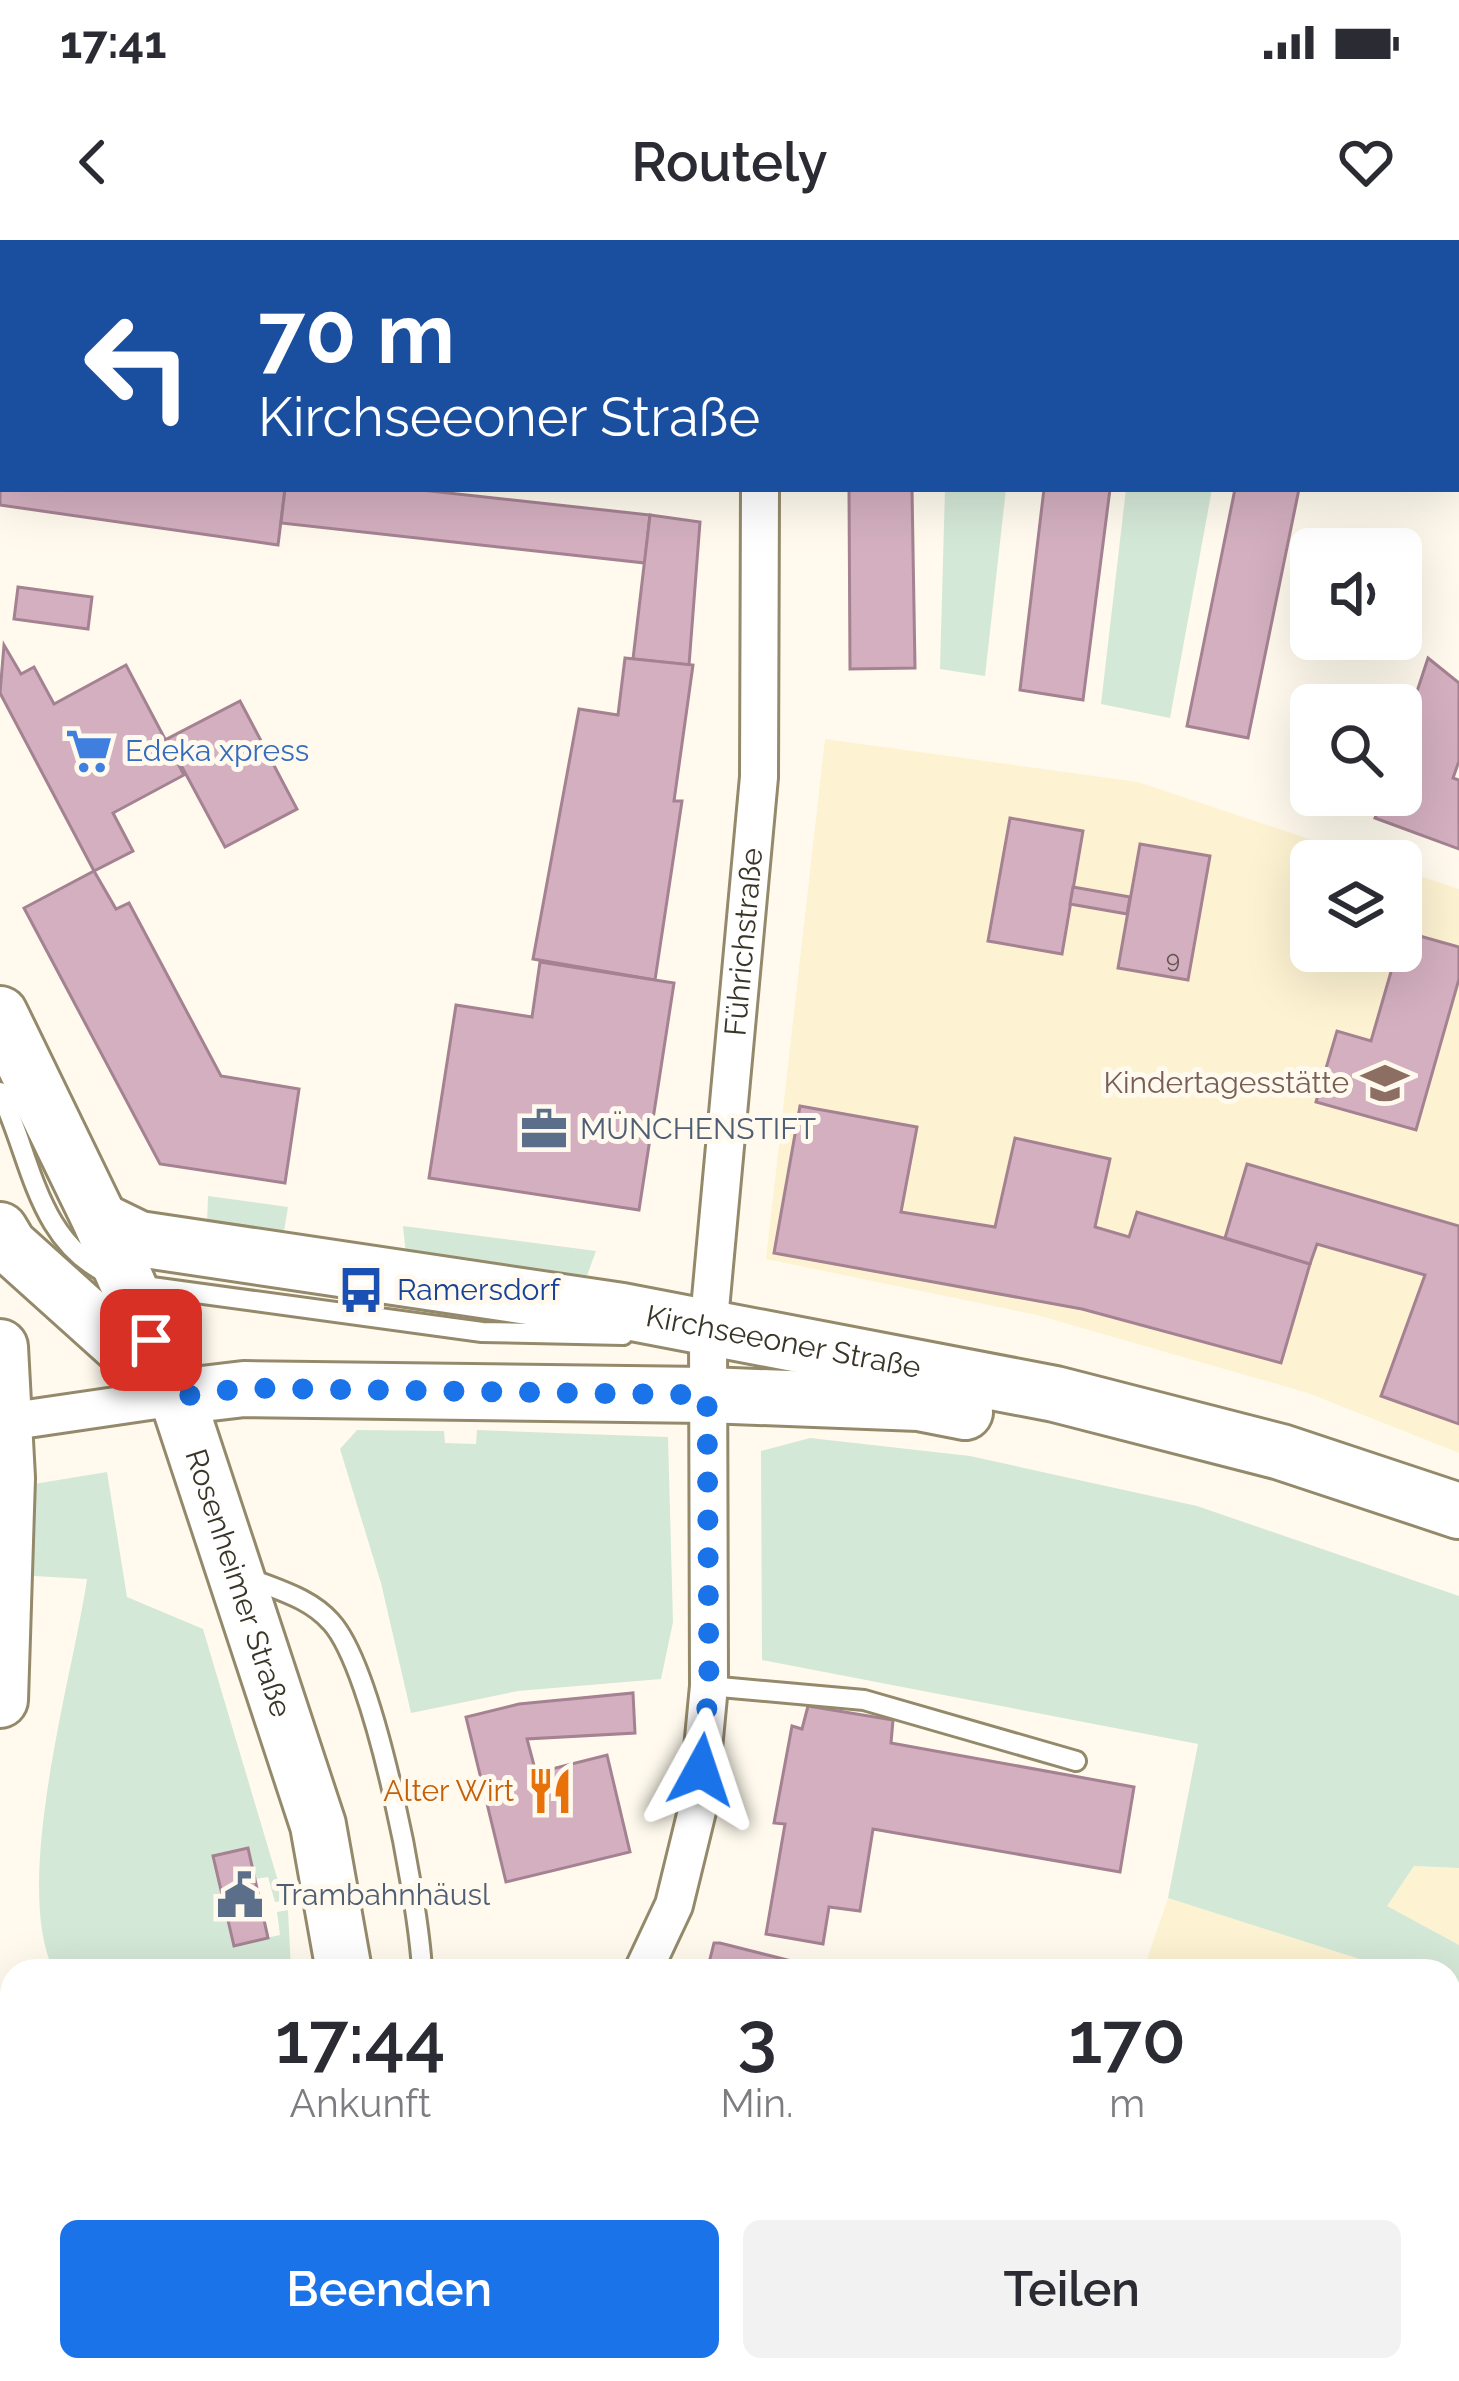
<!DOCTYPE html>
<html lang="de">
<head>
<meta charset="utf-8">
<style>
	body { margin:0; font-family:Raleway,sans-serif; background:#f2f2f3; color:#2b2b33; height:100vh; display:flex; flex-direction:column; font-size:45px; white-space:nowrap }
	* { box-sizing:border-box; margin:0 }
	p { font-size:39px; color:#7c7c81 }
	.icon { flex:none; width:66px; height:66px; fill:none; stroke:currentColor; stroke-width:2; stroke-linecap:round; stroke-linejoin:round }
	.map { position:relative; flex:1; overflow:hidden }
	.details { position:absolute; left:0px; top:1719px; width:1461px; height:423px; display:flex; flex-direction:column; background:#fff; border-radius:36px 36px 0 0; box-shadow:0 12px 48px #0002 }
	.details>* { flex:none }
	.top-card { position:absolute; left:0px; top:0px; width:1461px; height:252px; box-shadow:0 12px 48px #0002; background:#1a4fa0; color:#fff; overflow:hidden }
	.tools { position:absolute; left:1290px; top:288px; display:grid; gap:24px }
	.tools a { display:grid; place-items:center; width:132px; height:132px; border-radius:18px; background:#fff; box-shadow:0 12px 48px #0002; font-size:60px }
	.pin { position:absolute; display:grid; place-items:center; width:102px; height:102px; color:#fff; margin:-51px; border-radius:24px; box-shadow:0 6px 18px #0006 }
	.me { position:absolute; width:132px; margin:-66px; rotate:5deg; stroke-linejoin:round; filter:drop-shadow(0 0 9px #0008) }
	.turn { display:flex; align-items:center; gap:42px; height:252px; padding:0 60px; font-size:54px }
	.turn .icon { width:156px; height:156px; stroke-width:2.5 }
	.turn b { display:block; font-size:84px; line-height:102px }
	.eta { display:flex; justify-content:space-evenly; align-items:center; height:204px; text-align:center }
	.eta b { font-size:72px; font-weight:600; line-height:84px }
	.primary-button { display:flex; gap:24px; margin-top:auto; padding:24px 60px }
	.primary-button a { flex:1; height:138px; border-radius:18px; background:#1a73e8; color:#fff; font-size:48px; font-weight:600; line-height:138px; text-align:center }
	.primary-button a+a { background:#f2f2f3; color:#2b2b33 }
	.status { display:flex; justify-content:space-between; align-items:center; height:84px; padding:0 60px; background:#fff; direction:ltr }
	.status svg { height:33px; fill:currentColor }
	header { display:flex; justify-content:space-between; align-items:center; height:156px; padding:0 60px; background:#fff; font-size:54px; font-weight:600 }
	.map>svg:first-child { display:block }
	.built { fill:#fdf3d2 }
	.green { fill:#d4e8d7 }
	.building { fill:#d3afbf; stroke:#a48291; stroke-width:3 }
	.lines { fill:none; stroke-linecap:round; stroke-linejoin:round }
	.lane-casing { stroke:#948a6b; stroke-width:24 }
	.street-casing { stroke:#948a6b; stroke-width:42 }
	.secondary-casing { stroke:#948a6b; stroke-width:60 }
	.lane { stroke:#fff; stroke-width:18 }
	.street { stroke:#fff; stroke-width:36 }
	.secondary { stroke:#fff; stroke-width:54 }
	.route { stroke:#1a73e8; stroke-width:21; stroke-dasharray:0 37.8 }
	.labels { text-anchor:middle; stroke-width:10; stroke-linejoin:round; paint-order:stroke }
	.number-label { font-size:24px; fill:#60544d }
	.shop-label { font-size:30px; fill:#366cbe; stroke:#fffaed; text-anchor:start }
	.street-label { font-size:30px; fill:#393527; stroke:#fffaed }
	.education-label { font-size:30px; fill:#785e54; stroke:#fffaed; text-anchor:end }
	.service-label { font-size:30px; fill:#4e5e75; stroke:#fffaed; text-anchor:start }
	.transit-label { font-size:30px; fill:#164399; stroke:#fffaed; text-anchor:start }
	.food-label { font-size:30px; fill:#c56008; stroke:#fffaed; text-anchor:end }
</style>
</head>
<body>
<div class="status"><b>17:41</b><svg viewBox="0 0 49 12"><path d="M0 12V9h3v3zM5 12V6h3v6zM10 12V3h3v9zM15 12V0h3v12zM26 1h20v11H26zM47 4h2v5h-2z"/></svg></div>
<header><svg class="icon" aria-label="back" viewBox="0 0 24 24"><path d="M15 5l-7 7 7 7"/></svg>Routely<svg class="icon" aria-label="heart" viewBox="0 0 24 24"><path d="M12 20l-8-8c-3-5 5-10 8-4 3-6 11-1 8 4z"/></svg></header>
<div class="map">
<svg width="1459" height="2141" viewBox="0 0 1459 2141">
	<rect width="100%" height="100%" fill="#fffaed"/>
	<g class="built">
		<polygon points="825,499 1138,542 1375,621 1311,621 1311,711 1401,711 1401,630 1459,649 1459,1213 1308,1153 1037,1075 766,1019"/>
		<polygon points="1414,1626 1459,1628 1459,1705 1386,1667"/>
		<polygon points="1168,1658 1397,1731 1143,1731"/>
		<polygon points="1449,1748 1459,1751 1459,2119 1449,2117"/>
	</g>
	<g class="green">
		<polygon points="945,249 1006,249 985,436 940,429"/>
		<polygon points="1126,249 1212,249 1170,478 1101,464"/>
		<polygon points="208,956 288,967 283,997 207,986"/>
		<polygon points="403,986 596,1011 585,1041 406,1015"/>
		<polygon points="357,1190 444,1191 445,1203 476,1204 477,1190 668,1197 673,1382 661,1439 518,1451 411,1473 381,1343 340,1209"/>
		<polygon points="810,1198 970,1216 1197,1266 1459,1356 1459,1628 1414,1626 1387,1666 1459,1705 1459,1751 1449,1748 1449,1731 1397,1731 1168,1658 1198,1504 762,1420 761,1211"/>
		<path d="M107,1232l20,125 76,32 81,272 -9,1 -7,-25 -13,2 -7,-31 -34,8 20,89 46,-10 -3,-23 11,-2 3,61h-237c-43,-87 19,-295 33,-392l-53,-3v-92z"/>
	</g>
	<g class="building">
		<polygon points="18,0 283,0 283,3 20,3"/>
		<polygon points="0,201 3,249 285,249 278,305 0,265"/>
		<polygon points="285,249 412,249 650,275 645,323 281,283"/>
		<polygon points="849,249 912,249 915,428 850,429"/>
		<polygon points="1044,249 1110,249 1083,460 1020,450"/>
		<polygon points="1235,249 1299,249 1248,498 1187,486"/>
		<polygon points="650,275 700,282 689,425 633,419"/>
		<polygon points="18,347 92,357 88,389 14,379"/>
		<polygon points="4,405 21,434 34,427 54,464 126,425 184,535 113,573 133,611 94,631 0,453"/>
		<polygon points="625,418 693,425 674,561 682,561 655,740 533,719 579,469 618,475"/>
		<polygon points="1428,418 1459,443 1459,521 1453,538 1459,540 1459,609 1375,578 1383,555 1401,555 1401,500"/>
		<polygon points="240,461 297,569 225,607 167,499"/>
		<polygon points="1010,578 1083,591 1062,714 988,701"/>
		<polygon points="1140,604 1210,616 1188,740 1118,728"/>
		<polygon points="94,631 116,669 129,663 221,836 299,849 285,943 160,924 24,668"/>
		<polygon points="1305,632 1311,634 1311,668 1295,663"/>
		<polygon points="1073,647 1130,657 1127,674 1070,664"/>
		<polygon points="1402,691 1459,707 1459,739 1416,890 1316,862 1337,791 1371,801 1397,711 1401,711"/>
		<polygon points="540,722 674,743 639,970 429,938 456,765 532,777"/>
		<polygon points="800,866 917,887 901,972 995,987 1015,898 1110,919 1095,987 1129,997 1137,972 1310,1024 1281,1123 1082,1069 774,1013"/>
		<polygon points="1247,924 1459,986 1459,1184 1381,1156 1425,1035 1317,1004 1310,1024 1225,998"/>
		<polygon points="633,1453 635,1493 527,1499 536,1533 607,1515 630,1612 506,1642 466,1477 519,1464"/>
		<polygon points="808,1466 893,1480 891,1503 1134,1547 1120,1632 873,1589 860,1671 829,1667 823,1704 766,1694 785,1584 774,1583 792,1486 802,1489"/>
		<polygon points="248,1608 268,1698 234,1706 213,1616"/>
		<polygon points="714,1703 720,1703 831,1731 707,1731"/>
		<polygon points="753,2130 818,2130 817,2141 752,2139"/>
		<polygon points="946,2130 1046,2130 1043,2141 943,2141"/>
		<polygon points="1120,2130 1235,2130 1247,2132 1245,2141 1118,2141"/>
	</g>
	<g class="lines">
		<defs>
			<g id="lane">
				<polyline points="503,0 503,3"/>
				<path d="M0,852c32,66 36,150 112,184"/>
				<polyline points="137,1045 482,1092 623,1095"/>
				<path d="M249,1338c29,12 61,20 82,44 44,48 88,280 91,349"/>
				<polyline points="709,1446 864,1460 1076,1521"/>
				<polyline points="106,2141 156,2130"/>
				<polyline points="1295,2141 1297,2130"/>
			</g>
			<g id="street">
				<polyline points="330,0 330,3"/>
				<polyline points="1089,0 1104,3"/>
				<polyline points="762,3 762,0"/>
				<polyline points="0,38 3,45"/>
				<polyline points="1458,87 1459,87"/>
				<polyline points="0,153 3,154"/>
				<polyline points="0,1183 177,1157"/>
				<path id="s1" d="M643,1731l31,-66 23,-94 12,-125 -1,-355 51,-554 1,-288"/>
				<polyline points="529,2130 533,2141"/>
				<polyline points="1358,2130 1408,2141"/>
			</g>
			<g id="secondary">
				<path id="s2" d="M0,774l100,206 77,177 141,428 26,146"/>
				<path id="s3" d="M100,980l39,19 483,72 433,83 226,58 178,59"/>
				<polyline points="0,990 9,1005 159,1140"/>
				<polyline points="0,1107 7,1238 0,1460"/>
				<polyline points="177,1157 244,1149 707,1155 919,1163 965,1172"/>
				<polyline points="363,2130 363,2141"/>
			</g>
		</defs>
		<use href="#lane" class="lane-casing"/>
		<use href="#street" class="street-casing"/>
		<use href="#secondary" class="secondary-casing"/>
		<use href="#lane" class="lane"/>
		<use href="#street" class="street"/>
		<use href="#secondary" class="secondary"/>
	</g>
	<g class="lines">
		<polyline class="route" points="151,1100 177,1157 244,1148 707,1155 709,1446 701,1530"/>
	</g>
	<defs>
		<symbol id="supermarket-bare" viewBox="-9 -9 18 18"><path d="M-6-5.5h2.5l.6 2H6L4.5 2H-2.5L-4.4-4H-6ZM-1.5 3.2a1.3 1.3 0 1 0 .1 0ZM3 3.2a1.3 1.3 0 1 0 .1 0Z" fill="#3f7fe0" stroke="#fffaed" stroke-width="2.5" paint-order="stroke"/></symbol>
		<symbol id="school-bare" viewBox="-9 -9 18 18"><path d="M0-5L7-2L0 1L-7-2ZM-4 1L0 2.5L4 1V4Q0 6-4 4Z" fill="#8d6e63" stroke="#fffaed" stroke-width="2.5" paint-order="stroke"/></symbol>
		<symbol id="office-bare" viewBox="-9 -9 18 18"><path d="M-6-3h4V-5.5h4V-3h4V5H-6ZM-1-4.5V-3h2v-1.5ZM-6 0V1H6V0Z" fill="#5c6f8a" stroke="#fffaed" stroke-width="2.5" paint-order="stroke"/></symbol>
		<symbol id="bus-bare" viewBox="-9 -9 18 18"><path d="M-5-6H5V4H4V6H2V4H-2V6H-4V4H-5ZM-3.5-4V0h7V-4ZM-3.5 1.2v1.5H-2V1.2ZM2 1.2v1.5H3.5V1.2Z" fill="#1a4fb4" stroke="#fffaed" stroke-width="2.5" paint-order="stroke"/></symbol>
		<symbol id="restaurant-bare" viewBox="-9 -9 18 18"><path d="M-5-6h1v4h1v-4h1v4h1v-4h1v5L-1.5 .5V6h-2V.5L-5-1ZM5-6V6H3V1.5H1.5Q1.5-4 5-6Z" fill="#e8710a" stroke="#fffaed" stroke-width="2.5" paint-order="stroke"/></symbol>
		<symbol id="civic-bare" viewBox="-9 -9 18 18"><path d="M-.6-6.5H3V-4.5H.6V-3L4-1V1h2V6H-6V1h2V-1L-.6-3ZM-1.2 2.5V6h2.4V2.5Z" fill="#5c6f8a" stroke="#fffaed" stroke-width="2.5" paint-order="stroke"/></symbol>
	</defs>
	<g fill-rule="evenodd">
		<use href="#supermarket-bare" x="56" y="478" width="66" height="66"/>
		<use href="#school-bare" x="1352" y="810" width="66" height="66"/>
		<use href="#office-bare" x="511" y="856" width="66" height="66"/>
		<use href="#bus-bare" x="328" y="1017" width="66" height="66"/>
		<use href="#restaurant-bare" x="517" y="1518" width="66" height="66"/>
		<use href="#civic-bare" x="207" y="1622" width="66" height="66"/>
	</g>
	<g class="labels">
		<g class="number-label">
			<text x="1173" y="728">9</text>
		</g>
		<g class="shop-label">
			<text x="125" y="521">Edeka xpress</text>
		</g>
		<g class="street-label">
			<text dy="10" stroke="none"><textPath href="#s1" startOffset="1041">Führichstraße</textPath></text>
			<text dy="10" stroke="none"><textPath href="#s3" startOffset="696">Kirchseeoner Straße</textPath></text>
			<text dy="10" stroke="none"><textPath href="#s2" startOffset="618">Rosenheimer Straße</textPath></text>
		</g>
		<g class="education-label">
			<text x="1349" y="853">Kindertagesstätte</text>
		</g>
		<g class="service-label">
			<text x="580" y="899">MÜNCHENSTIFT</text>
			<text x="276" y="1665">Trambahnhäusl</text>
		</g>
		<g class="transit-label">
			<text x="397" y="1060">Ramersdorf</text>
		</g>
		<g class="food-label">
			<text x="514" y="1561">Alter Wirt</text>
		</g>
	</g>
</svg>
<div class="tools">
<a><svg class="icon" aria-label="sound" viewBox="0 0 24 24"><path d="M4 9h4l5-4v14l-5-4H4zM17 9q2 3 0 6"/></svg></a>
<a><svg class="icon" aria-label="search" viewBox="0 0 24 24"><circle cx="10" cy="10" r="6"/><path d="M15 15l6 6"/></svg></a>
<a><svg class="icon" aria-label="layers" viewBox="0 0 24 24"><path d="M12 4l9 5-9 5-9-5zM3 14l9 5 9-5"/></svg></a>
</div>
<div class="pin" style="left:151px;top:1100px;background:#d93025"><svg class="icon" aria-label="arrive" viewBox="0 0 24 24"><path d="M6 21V4h12l-3 4 3 4H6"/></svg></div>
<svg class="me" style="left:701px;top:1530px" viewBox="-20 -20 40 40"><path d="M0-17L14 15 0 8-14 15z" fill="#1a73e8" stroke="#fff" stroke-width="4"/></svg>
<div class="top-card">
<div class="turn"><svg class="icon" aria-label="left" viewBox="0 0 24 24"><path d="M17 20v-9H6M10 6l-5 5 5 5"/></svg><div><b>70 m</b>Kirchseeoner Straße</div></div>
</div>
<section class="details">
<div class="eta">
<div><b>17:44</b><p>Ankunft</p></div>
<div><b>3</b><p>Min.</p></div>
<div><b>170</b><p>m</p></div>
</div>
<div class="primary-button"><a>Beenden</a><a>Teilen</a></div>
</section>
</div>
</body>
</html>
